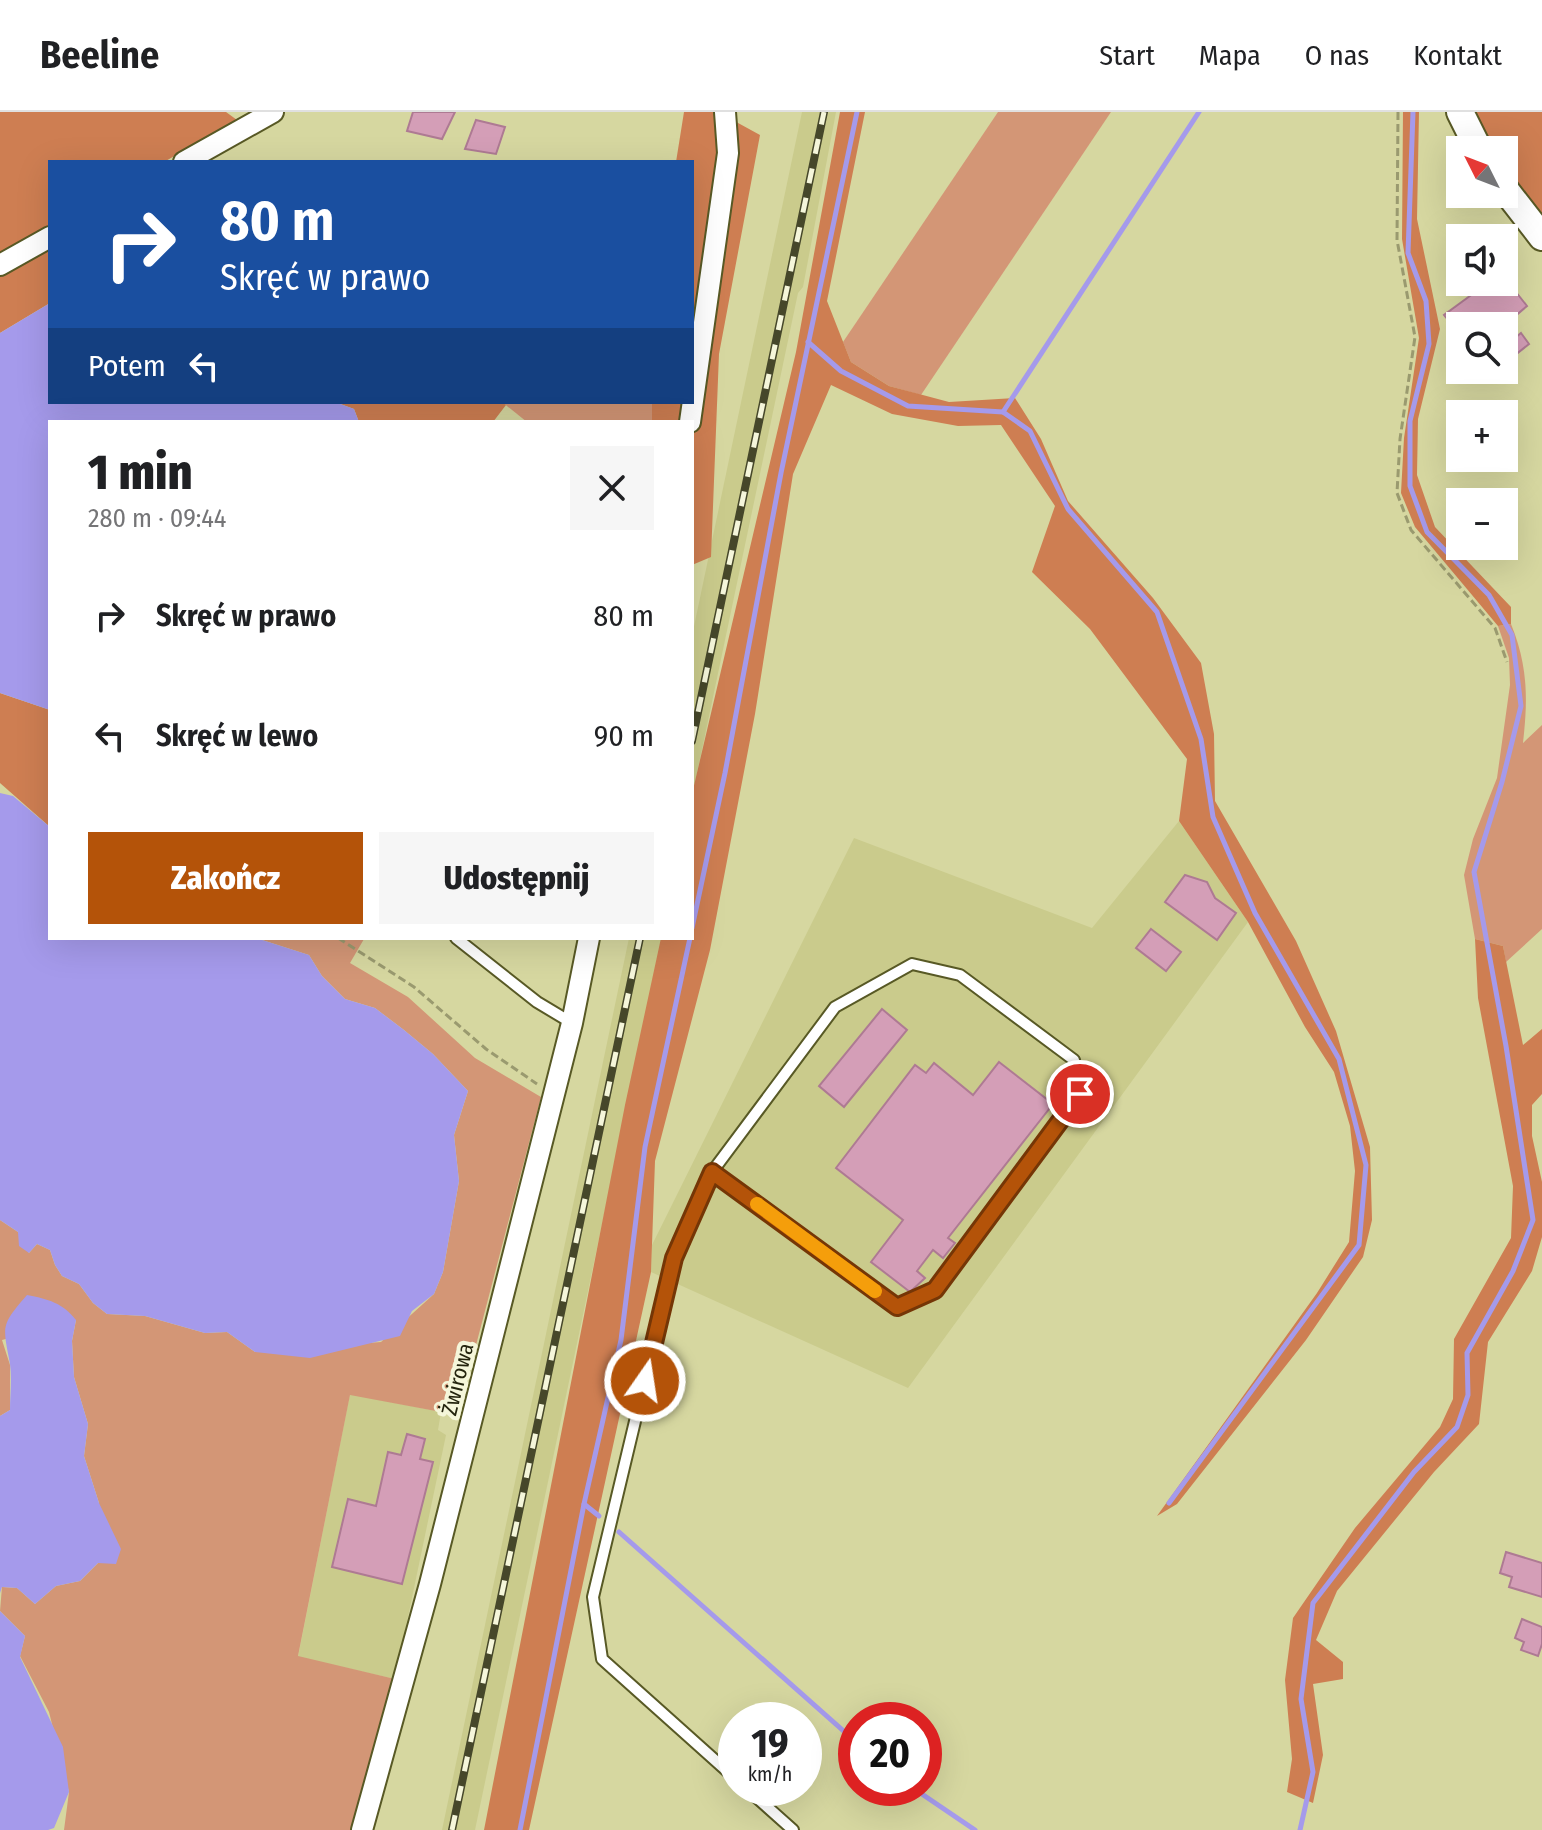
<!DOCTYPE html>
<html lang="pl">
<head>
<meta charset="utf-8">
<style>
	body { margin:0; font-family:"Fira Sans Condensed",sans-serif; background:#f6f6f6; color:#202124; height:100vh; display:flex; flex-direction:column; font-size:30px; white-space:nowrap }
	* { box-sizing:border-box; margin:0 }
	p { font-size:26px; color:#757577 }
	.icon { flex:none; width:44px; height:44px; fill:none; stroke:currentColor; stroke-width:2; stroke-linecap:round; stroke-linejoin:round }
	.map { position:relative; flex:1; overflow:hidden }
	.sheet { position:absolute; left:48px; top:308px; width:646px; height:520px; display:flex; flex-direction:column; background:#fff; border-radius:0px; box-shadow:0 8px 32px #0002 }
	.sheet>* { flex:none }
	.guide { position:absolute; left:48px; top:48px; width:646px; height:244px; border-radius:0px; box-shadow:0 8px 32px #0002; background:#1a4fa0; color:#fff; overflow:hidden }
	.needle { width:52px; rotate:312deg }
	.tools { position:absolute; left:1446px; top:24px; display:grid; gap:16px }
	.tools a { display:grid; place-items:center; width:72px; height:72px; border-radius:0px; background:#fff; box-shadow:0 8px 32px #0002; font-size:40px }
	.speed { position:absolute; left:718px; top:1590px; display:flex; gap:16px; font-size:40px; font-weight:700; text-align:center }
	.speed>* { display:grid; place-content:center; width:104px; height:104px; border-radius:50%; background:#fff; box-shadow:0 8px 32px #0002; line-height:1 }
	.speed small { font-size:20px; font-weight:400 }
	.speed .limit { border:12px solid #d22; background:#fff; color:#111 }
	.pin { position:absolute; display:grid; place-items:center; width:68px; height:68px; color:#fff; margin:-34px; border:4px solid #fff; border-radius:50%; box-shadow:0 2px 8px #0007 }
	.me { position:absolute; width:88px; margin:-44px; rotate:13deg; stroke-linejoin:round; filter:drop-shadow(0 0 6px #0008) }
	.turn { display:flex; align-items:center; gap:28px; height:168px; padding:0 40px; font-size:36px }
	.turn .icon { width:104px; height:104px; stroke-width:2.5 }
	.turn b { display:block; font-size:56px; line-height:68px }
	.then { display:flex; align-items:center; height:76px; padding:0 40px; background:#0003; gap:16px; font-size:30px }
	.round { display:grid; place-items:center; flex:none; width:84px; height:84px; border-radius:0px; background:#f6f6f6 }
	.summary { display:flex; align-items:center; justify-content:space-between; height:136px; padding:0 40px }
	h1 { font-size:48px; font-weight:800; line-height:60px }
	.action { display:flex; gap:16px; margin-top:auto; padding:16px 40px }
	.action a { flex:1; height:92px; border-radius:0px; background:#b45309; color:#fff; font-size:32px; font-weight:800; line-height:92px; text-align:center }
	.action a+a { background:#f6f6f6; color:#202124 }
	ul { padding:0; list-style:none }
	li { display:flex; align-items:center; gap:24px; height:120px; padding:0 40px }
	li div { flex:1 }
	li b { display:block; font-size:30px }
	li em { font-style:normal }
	header { display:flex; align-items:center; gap:48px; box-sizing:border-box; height:112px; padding:0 40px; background:#fff; border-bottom:2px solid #e0e0e0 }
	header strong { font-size:38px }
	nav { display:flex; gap:44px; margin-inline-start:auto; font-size:28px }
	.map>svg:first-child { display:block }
	.built { fill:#cacb8c }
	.green { fill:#d39676 }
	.forest { fill:#ce7e52 }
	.water { fill:#a59aeb }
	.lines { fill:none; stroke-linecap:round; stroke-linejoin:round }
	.stream { stroke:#a59aeb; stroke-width:5 }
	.building { fill:#d49eb7; stroke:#ae7a93; stroke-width:2 }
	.service-casing { stroke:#585925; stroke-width:14 }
	.minor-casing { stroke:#585925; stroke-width:24 }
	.tertiary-casing { stroke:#585925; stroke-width:30 }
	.path { stroke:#9a9a6f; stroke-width:3; stroke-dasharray:8 4; stroke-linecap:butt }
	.service { stroke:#fff; stroke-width:10 }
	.minor { stroke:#fff; stroke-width:20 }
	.tertiary { stroke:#fff; stroke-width:26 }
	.rail-casing { stroke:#46472a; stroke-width:8 }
	.rail { stroke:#f5f6da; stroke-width:5; stroke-dasharray:15; stroke-linecap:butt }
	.route-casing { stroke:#753606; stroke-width:20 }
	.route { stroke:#b45309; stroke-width:14 }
	.slow { stroke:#f59e0b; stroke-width:14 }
	.labels { text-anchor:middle; stroke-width:8; stroke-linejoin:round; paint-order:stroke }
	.street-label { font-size:22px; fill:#24240e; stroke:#f5f6da }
</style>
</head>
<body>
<header>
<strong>Beeline</strong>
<nav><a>Start</a><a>Mapa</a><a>O nas</a><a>Kontakt</a></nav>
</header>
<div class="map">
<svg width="1542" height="1718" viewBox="0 0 1542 1718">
	<rect width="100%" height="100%" fill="#d6d7a0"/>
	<g class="built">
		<polygon points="802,0 836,0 803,175 798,181 692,685 692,524"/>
		<polygon points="1179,709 1248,810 908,1276 651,1160 652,1133 854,726 1092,816"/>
		<polygon points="629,826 662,826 475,1718 442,1718"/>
		<polygon points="350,1282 441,1300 438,1318 446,1323 395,1567 298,1545"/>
	</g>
	<g class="green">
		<polygon points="998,0 1111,0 921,283 889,274 851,250 843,230"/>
		<polygon points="502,290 652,290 652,310 527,310"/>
		<path d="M1511,512c17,42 17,75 12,119l19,-18v204l-36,33 -3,-16 -28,-7 -11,-64 9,-36 24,-61 13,-93 -1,-27 -11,-32z"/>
		<polygon points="256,826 362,826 364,827 350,851 408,885 475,946 541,985 464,1279 441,1300 350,1283 298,1544 395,1567 354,1718 64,1718 69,1680 49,1600 20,1544 25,1524 0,1499 2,1475 17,1476 35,1492 56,1474 80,1469 98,1451 99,1391 84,1344 88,1312 74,1265 72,1229 76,1208 2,1228 10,1253 10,1298 0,1304 0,1108 18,1120 29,1141 37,1132 50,1138 55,1153 62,1164 79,1172 93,1191 107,1202 145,1204 205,1221 227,1220 255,1240 381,1230 434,1182 443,1160 459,1069 454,1023 468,979 433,942 404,918 375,896 345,887 322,864 309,843"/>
	</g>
	<g class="forest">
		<polygon points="0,0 226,0 237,8 164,50 50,50 50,117 0,146"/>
		<polygon points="684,0 718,0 760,23 719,242 711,445 692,453 692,310 652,310 652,290 692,290 692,50 676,50"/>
		<polygon points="840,0 865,0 827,189 851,250 889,274 949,290 1015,286 1041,327 1068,389 1153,486 1201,551 1214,622 1215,689 1296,829 1336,919 1370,1035 1372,1108 1363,1145 1306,1228 1177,1392 1157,1404 1317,1181 1349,1130 1355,1059 1350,1014 1334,960 1305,915 1248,810 1179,709 1187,647 1090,517 1032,460 1055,394 1001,313 958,314 892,302 831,273 793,362 755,602 710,838 655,1049 651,1160 529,1718 484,1718 625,993 661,826 692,826 692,682 796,240"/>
		<polygon points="1403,0 1419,0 1417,107 1440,217 1418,307 1417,363 1435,415 1511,495 1511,512 1498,514 1415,415 1401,381 1404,326 1419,226 1402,127"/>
		<polygon points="1472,0 1542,0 1542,103 1504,54 1504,38 1493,38"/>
		<polygon points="50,132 50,191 0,221 0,160"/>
		<polygon points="335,290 502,290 506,293 493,310 359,310 354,297"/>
		<polygon points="0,581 50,598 50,715 0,671"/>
		<polygon points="1475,827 1503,834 1523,933 1542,917 1542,982 1532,993 1532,1024 1542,1070 1542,1125 1532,1159 1488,1230 1479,1312 1434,1360 1337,1479 1316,1528 1343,1550 1343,1567 1313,1572 1323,1643 1313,1691 1287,1680 1292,1647 1285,1568 1293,1506 1355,1416 1440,1315 1453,1287 1454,1227 1511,1126 1513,1074 1478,886"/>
	</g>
	<g class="water">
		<polygon points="50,191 50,290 335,290 354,297 359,310 50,310 50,598 0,581 0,221"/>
		<polygon points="0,681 13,684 50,715 50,826 256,826 309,843 322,864 345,887 375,896 404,918 433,942 468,979 454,1023 459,1069 443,1160 434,1182 412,1199 400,1224 310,1246 255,1240 227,1220 205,1221 145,1204 107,1202 93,1191 79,1172 62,1164 55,1153 50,1138 37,1132 29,1141 19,1134 18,1120 0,1108"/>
		<path d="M27,1183c21,4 36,8 49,25l-4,21 2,36 14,47 -4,32 15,47 22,46 -5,15 -18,-1 -18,18 -24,5 -21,18 -18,-16 -15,-1 -2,6v-177l10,-6c0,-15 2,-31 0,-46 -7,-38 -10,-38 17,-69z"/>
		<polygon points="0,1499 25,1524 20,1545 63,1635 69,1680 54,1716 48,1718 0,1718"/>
	</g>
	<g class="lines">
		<g class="stream">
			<polyline points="808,230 841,259 908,294 1003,300 1030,319 1068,397 1157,500 1201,627 1213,705 1255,801 1339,947 1366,1053 1359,1133 1169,1391"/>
			<polyline points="1003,300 1199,0"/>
			<polyline points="692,816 725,661 781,361 857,0"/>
			<polyline points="584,1392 599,1404"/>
			<polyline points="619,1420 856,1630"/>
			<polyline points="913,1676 975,1718"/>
			<polyline points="520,1718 584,1392 621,1228 645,1035 690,826"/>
			<polyline points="1300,1718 1313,1660 1301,1587 1313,1491 1414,1360 1457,1315 1468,1283 1467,1241 1513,1159 1533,1108 1506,934 1474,760 1502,670 1521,594 1512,523 1489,483 1427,420 1410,374 1410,309 1429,232 1426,189 1408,141 1413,0"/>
		</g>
	</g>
	<g class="building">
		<polygon points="413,0 455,0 442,27 407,19"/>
		<polygon points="476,8 505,15 496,42 465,37"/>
		<polygon points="1504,165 1527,194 1507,211 1501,204 1486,214 1453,214 1444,203 1489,170 1504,170"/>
		<polygon points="1521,221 1529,232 1504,252 1504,235"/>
		<polygon points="1185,763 1207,770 1215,786 1236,801 1217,828 1165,790"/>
		<polygon points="1151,817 1181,840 1166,859 1136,836"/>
		<polygon points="882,897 907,918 844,995 819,974"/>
		<polygon points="999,950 1053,992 948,1126 955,1131 943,1146 933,1138 917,1159 925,1166 910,1180 871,1150 903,1108 836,1056 915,953 926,961 934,951 973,983"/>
		<polygon points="407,1322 425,1327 420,1347 433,1350 402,1472 332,1455 348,1387 376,1394 388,1340 401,1343"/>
		<polygon points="1506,1440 1542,1451 1542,1485 1509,1475 1512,1465 1500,1461"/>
		<polygon points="1522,1507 1542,1515 1542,1532 1538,1544 1521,1538 1524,1530 1515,1526"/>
	</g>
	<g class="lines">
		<defs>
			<g id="service">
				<polyline points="456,826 537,890 572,911"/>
				<polyline points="712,1060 897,1195 935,1178 1080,982 1074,948 960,863 912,852 835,895 712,1060 674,1146 593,1485 602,1547 736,1667"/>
				<polyline points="746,1676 793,1718"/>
			</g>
			<g id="minor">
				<polyline points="184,50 273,0"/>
				<polyline points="0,153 50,125"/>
				<polyline points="690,310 728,41 725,0"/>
				<polyline points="362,1718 430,1472 572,911 589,826"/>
			</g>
			<g id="tertiary">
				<polyline points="1460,0 1479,38"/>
				<polyline points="1504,76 1542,125"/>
			</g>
		</defs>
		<use href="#service" class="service-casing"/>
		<use href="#minor" class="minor-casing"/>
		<use href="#tertiary" class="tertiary-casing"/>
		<g class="path">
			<polyline points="1398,0 1397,128 1415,225 1400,327 1397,381 1411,418 1495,516 1507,550"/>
			<polyline points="338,826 414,875 486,937 537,972"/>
		</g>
		<use href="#service" class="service"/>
		<use href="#minor" class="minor"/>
		<use href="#tertiary" class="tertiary"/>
		<defs>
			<g id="rail">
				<polyline points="692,629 824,0"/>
				<polyline points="452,1718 640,826"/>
			</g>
		</defs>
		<use href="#rail" class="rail-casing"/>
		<use href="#rail" class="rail"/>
	</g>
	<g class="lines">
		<defs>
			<polyline id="route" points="645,1269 674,1146 712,1060 897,1195 935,1178 1080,982"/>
		</defs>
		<use href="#route" class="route-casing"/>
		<use href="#route" class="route"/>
		<polyline class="slow" points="757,1092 875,1179"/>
	</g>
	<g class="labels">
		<g class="street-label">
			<text transform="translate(457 1267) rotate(-76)" y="8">Żwirowa</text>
		</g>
	</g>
</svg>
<div class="tools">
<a><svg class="needle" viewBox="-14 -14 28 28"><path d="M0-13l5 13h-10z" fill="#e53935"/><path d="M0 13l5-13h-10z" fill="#757577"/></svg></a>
<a><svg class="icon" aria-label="sound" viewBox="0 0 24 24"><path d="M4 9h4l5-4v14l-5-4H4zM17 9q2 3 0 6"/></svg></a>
<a><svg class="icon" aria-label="search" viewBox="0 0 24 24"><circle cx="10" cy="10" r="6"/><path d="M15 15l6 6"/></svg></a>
<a>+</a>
<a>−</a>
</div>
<div class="speed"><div>19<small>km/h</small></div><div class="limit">20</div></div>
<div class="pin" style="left:1080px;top:982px;background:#d93025"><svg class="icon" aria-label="arrive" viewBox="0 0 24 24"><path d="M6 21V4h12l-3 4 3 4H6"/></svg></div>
<svg class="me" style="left:645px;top:1269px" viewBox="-20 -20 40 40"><circle r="17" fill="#b45309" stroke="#fff" stroke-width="3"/><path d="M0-11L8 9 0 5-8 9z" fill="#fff"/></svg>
<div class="guide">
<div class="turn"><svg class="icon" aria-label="right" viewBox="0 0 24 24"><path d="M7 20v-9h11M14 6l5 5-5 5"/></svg><div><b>80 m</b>Skręć w prawo</div></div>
<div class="then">Potem<svg class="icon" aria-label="left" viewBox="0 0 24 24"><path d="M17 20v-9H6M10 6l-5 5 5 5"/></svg></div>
</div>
<section class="sheet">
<div class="summary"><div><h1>1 min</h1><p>280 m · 09:44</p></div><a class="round"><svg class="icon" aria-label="close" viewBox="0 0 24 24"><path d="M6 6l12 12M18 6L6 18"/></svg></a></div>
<ul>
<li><svg class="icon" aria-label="right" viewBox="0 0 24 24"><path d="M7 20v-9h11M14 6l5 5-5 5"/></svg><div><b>Skręć w prawo</b></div><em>80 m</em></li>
<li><svg class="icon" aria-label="left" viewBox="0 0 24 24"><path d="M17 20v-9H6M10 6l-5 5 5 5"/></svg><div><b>Skręć w lewo</b></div><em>90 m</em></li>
</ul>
<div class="action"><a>Zakończ</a><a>Udostępnij</a></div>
</section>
</div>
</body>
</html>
